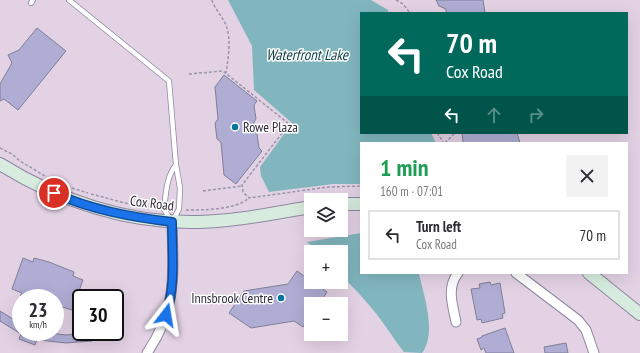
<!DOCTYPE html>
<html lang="en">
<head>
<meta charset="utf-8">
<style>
	body { margin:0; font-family:"PT Sans Narrow",sans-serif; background:#f2f2f3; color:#2b2b33; height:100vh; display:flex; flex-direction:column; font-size:15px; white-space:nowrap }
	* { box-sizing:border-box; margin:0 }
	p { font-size:13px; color:#7c7c81 }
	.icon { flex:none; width:22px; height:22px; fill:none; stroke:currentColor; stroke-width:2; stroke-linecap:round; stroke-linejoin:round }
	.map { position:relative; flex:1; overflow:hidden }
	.side { position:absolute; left:360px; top:142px; width:268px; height:132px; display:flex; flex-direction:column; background:#fff; border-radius:0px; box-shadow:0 4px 16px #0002 }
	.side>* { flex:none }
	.guide { position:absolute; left:360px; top:12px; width:268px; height:122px; border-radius:0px; box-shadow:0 4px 16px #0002; background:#00695c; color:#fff; overflow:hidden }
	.buttons { position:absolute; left:304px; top:193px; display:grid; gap:8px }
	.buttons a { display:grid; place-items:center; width:44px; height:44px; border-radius:0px; background:#fff; box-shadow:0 4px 16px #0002; font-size:20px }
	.speed { position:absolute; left:12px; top:289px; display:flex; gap:8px; font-size:20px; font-weight:700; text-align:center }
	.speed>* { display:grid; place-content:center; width:52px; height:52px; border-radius:50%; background:#fff; box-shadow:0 4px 16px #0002; line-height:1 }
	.speed small { font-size:10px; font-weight:400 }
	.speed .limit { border:2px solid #111; border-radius:6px; background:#fff; color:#111 }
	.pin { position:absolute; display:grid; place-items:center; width:34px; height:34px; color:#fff; margin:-17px; border:2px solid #fff; border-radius:50%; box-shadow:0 1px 4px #0007 }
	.me { position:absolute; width:44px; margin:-22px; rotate:14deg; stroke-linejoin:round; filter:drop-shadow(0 0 3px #0008) }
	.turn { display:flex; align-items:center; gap:14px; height:84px; padding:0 20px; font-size:18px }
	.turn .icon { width:52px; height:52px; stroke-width:2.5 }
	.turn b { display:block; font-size:28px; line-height:34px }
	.lanes { display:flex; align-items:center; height:38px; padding:0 20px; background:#0003; justify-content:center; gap:20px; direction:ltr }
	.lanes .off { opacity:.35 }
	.round { display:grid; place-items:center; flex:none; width:42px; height:42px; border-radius:0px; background:#f2f2f3 }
	.head { display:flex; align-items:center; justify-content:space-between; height:68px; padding:0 20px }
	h1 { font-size:24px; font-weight:700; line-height:30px; color:#1e9e55 }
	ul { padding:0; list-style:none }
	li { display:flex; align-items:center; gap:12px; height:50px; margin:0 8px 6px; padding:0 12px; border:2px solid #e1e1e2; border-radius:0px }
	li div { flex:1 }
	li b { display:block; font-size:15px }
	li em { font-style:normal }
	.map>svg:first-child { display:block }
	.commercial { fill:#e3d2e4; fill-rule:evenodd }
	.water { fill:#82b6bf }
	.building { fill:#afadd4; stroke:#807e98 }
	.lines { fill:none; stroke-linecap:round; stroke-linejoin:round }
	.lane-casing { stroke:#8e88a1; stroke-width:6 }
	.street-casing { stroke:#8e88a1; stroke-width:11 }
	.secondary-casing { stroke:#8e88a1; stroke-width:14 }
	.path { stroke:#9995aa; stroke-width:1.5; stroke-dasharray:3 2; stroke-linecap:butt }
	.lane { stroke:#fff; stroke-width:4.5 }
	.street { stroke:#fff; stroke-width:9 }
	.secondary { stroke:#d7ecdf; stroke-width:12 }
	.route-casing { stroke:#114b97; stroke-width:10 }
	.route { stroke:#1a73e8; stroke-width:7 }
	.poi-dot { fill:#04759f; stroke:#fff; stroke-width:1.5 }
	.labels { text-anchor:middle; stroke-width:3; stroke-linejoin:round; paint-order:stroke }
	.poi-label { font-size:14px; fill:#302d38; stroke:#fff; text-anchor:start }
	.street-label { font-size:14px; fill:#302d38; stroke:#fff }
	.water-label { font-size:15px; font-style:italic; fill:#0d3e45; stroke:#fff }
</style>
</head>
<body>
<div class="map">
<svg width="640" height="353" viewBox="0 0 640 353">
	<rect width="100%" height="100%" fill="#e4defa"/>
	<path class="commercial" d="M0,0h640v353h-640zM361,13h266v120h-266zM361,143h266v130h-266zM311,200h30v30h-30zM311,252h30v30h-30zM21,298h34v34h-34zM81,298h34v34h-34zM311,304h30v30h-30z"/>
	<g class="water">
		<polygon points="228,0 371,0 388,10 388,13 361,13 361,133 431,133 436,143 361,143 361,184 333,184 269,192 261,176 260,167 292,123 254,90 252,46"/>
		<path d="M361,233v40l58,1c5,22 18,59 3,79l-18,-1c-7,-8 -12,-17 -18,-25 -13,-19 -29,-36 -45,-52v-23h-22l-12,-10z"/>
	</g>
	<g class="building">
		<polygon points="436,0 483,0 485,13 446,13 446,9 439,6"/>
		<polygon points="37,28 66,51 18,110 4,99 0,101 0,84 12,63 8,55 19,50"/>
		<polygon points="224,75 257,101 254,105 256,119 254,122 255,132 257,134 259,148 262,151 236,184 224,175 221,142 217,139 215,123 218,119 215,87"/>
		<polygon points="462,133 517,133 520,143 463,143"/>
		<polygon points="23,258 33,262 34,258 49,262 74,272 73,276 83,280 72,310 62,307 61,310 55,308 55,298 26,298 20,296 22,293 12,289"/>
		<polygon points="297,271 311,281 311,282 313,282 327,292 319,304 311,304 311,315 303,327 294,321 251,328 229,313 244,291 288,284"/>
		<polygon points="490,282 491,285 500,283 505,313 502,314 503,318 482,323 481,319 477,320 471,289 480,288 479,284"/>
		<polygon points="0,311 21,324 21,333 21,332 32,332 39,334 35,345 19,339 21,334 0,321"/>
		<polygon points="505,328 514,353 486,353 484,348 481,350 477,339 482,337 482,336"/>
		<polygon points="41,332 66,335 91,332 92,341 66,343 40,340"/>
		<polygon points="566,343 568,353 545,353 544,347"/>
	</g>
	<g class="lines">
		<defs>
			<g id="lane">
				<path d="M69,0l100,81 7,84 4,23 -1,21 -7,13 -8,-13c2,-15 2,-32 12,-44"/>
				<polyline points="31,3 33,0"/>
			</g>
			<g id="street">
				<polyline points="516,273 578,320 586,330 594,353"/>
				<path d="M456,322c-3,-16 -10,-34 2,-49"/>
				<path d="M147,353c31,-45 26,-80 25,-131"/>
			</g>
			<g id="secondary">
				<path d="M0,164c59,37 129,60 199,58 38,-1 75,-9 112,-15"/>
				<polyline points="341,204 361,204"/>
				<polyline points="589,273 640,314"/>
			</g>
		</defs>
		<use href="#lane" class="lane-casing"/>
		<use href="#street" class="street-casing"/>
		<use href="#secondary" class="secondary-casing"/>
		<g class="path">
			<path d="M212,0c3,10 12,18 15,28 4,14 1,31 -1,45"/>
			<polyline points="396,0 403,4 410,13"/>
			<polyline points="189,74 223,71 289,124 242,185 243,192 249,198 328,187 361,186"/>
			<polyline points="437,133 442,140 443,143"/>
			<polyline points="445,143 455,133"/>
			<polyline points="0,148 12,154 20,161 45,176"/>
			<polyline points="72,188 88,193"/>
			<polyline points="203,191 242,186"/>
			<polyline points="91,194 125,203 158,208"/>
			<path d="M186,210c18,0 49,0 63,-12"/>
		</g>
		<use href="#lane" class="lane"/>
		<use href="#street" class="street"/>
		<use href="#secondary" class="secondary"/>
	</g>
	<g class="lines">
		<defs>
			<path id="route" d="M54,193c38,17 77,24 118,29 0,31 4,63 -6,93"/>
		</defs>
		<use href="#route" class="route-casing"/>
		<use href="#route" class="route"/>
	</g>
	<g class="poi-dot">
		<circle cx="235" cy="127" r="4"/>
		<circle cx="281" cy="298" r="4"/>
	</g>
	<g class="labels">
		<g class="poi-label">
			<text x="243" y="132">Rowe Plaza</text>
			<text x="273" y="303" text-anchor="end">Innsbrook Centre</text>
		</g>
		<g class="street-label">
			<text transform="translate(152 203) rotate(7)" y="5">Cox Road</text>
		</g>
		<g class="water-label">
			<text x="307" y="60">Waterfront Lake</text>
		</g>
	</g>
</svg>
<div class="buttons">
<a><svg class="icon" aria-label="layers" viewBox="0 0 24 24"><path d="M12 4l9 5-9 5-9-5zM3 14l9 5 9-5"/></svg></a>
<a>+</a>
<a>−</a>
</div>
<div class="speed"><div>23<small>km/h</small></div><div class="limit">30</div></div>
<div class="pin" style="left:54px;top:193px;background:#d93025"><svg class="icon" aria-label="arrive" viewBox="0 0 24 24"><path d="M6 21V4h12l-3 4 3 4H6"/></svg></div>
<svg class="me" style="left:166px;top:315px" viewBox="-20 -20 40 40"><path d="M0-17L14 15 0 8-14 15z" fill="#1a73e8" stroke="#fff" stroke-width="4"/></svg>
<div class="guide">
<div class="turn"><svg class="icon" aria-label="left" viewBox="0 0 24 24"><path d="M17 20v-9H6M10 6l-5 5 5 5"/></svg><div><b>70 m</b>Cox Road</div></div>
<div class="lanes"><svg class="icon" aria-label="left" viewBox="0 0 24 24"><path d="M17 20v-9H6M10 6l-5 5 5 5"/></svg><svg class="icon off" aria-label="ahead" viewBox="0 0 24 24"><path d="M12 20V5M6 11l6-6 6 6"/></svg><svg class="icon off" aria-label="right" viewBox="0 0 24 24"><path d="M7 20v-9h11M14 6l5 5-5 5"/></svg></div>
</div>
<section class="side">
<div class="head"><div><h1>1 min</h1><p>160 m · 07:01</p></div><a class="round"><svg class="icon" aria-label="close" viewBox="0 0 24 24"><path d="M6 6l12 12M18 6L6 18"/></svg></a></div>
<ul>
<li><svg class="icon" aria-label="left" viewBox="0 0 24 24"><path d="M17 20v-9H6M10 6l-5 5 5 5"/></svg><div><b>Turn left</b><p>Cox Road</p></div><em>70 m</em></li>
</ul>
</section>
</div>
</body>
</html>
